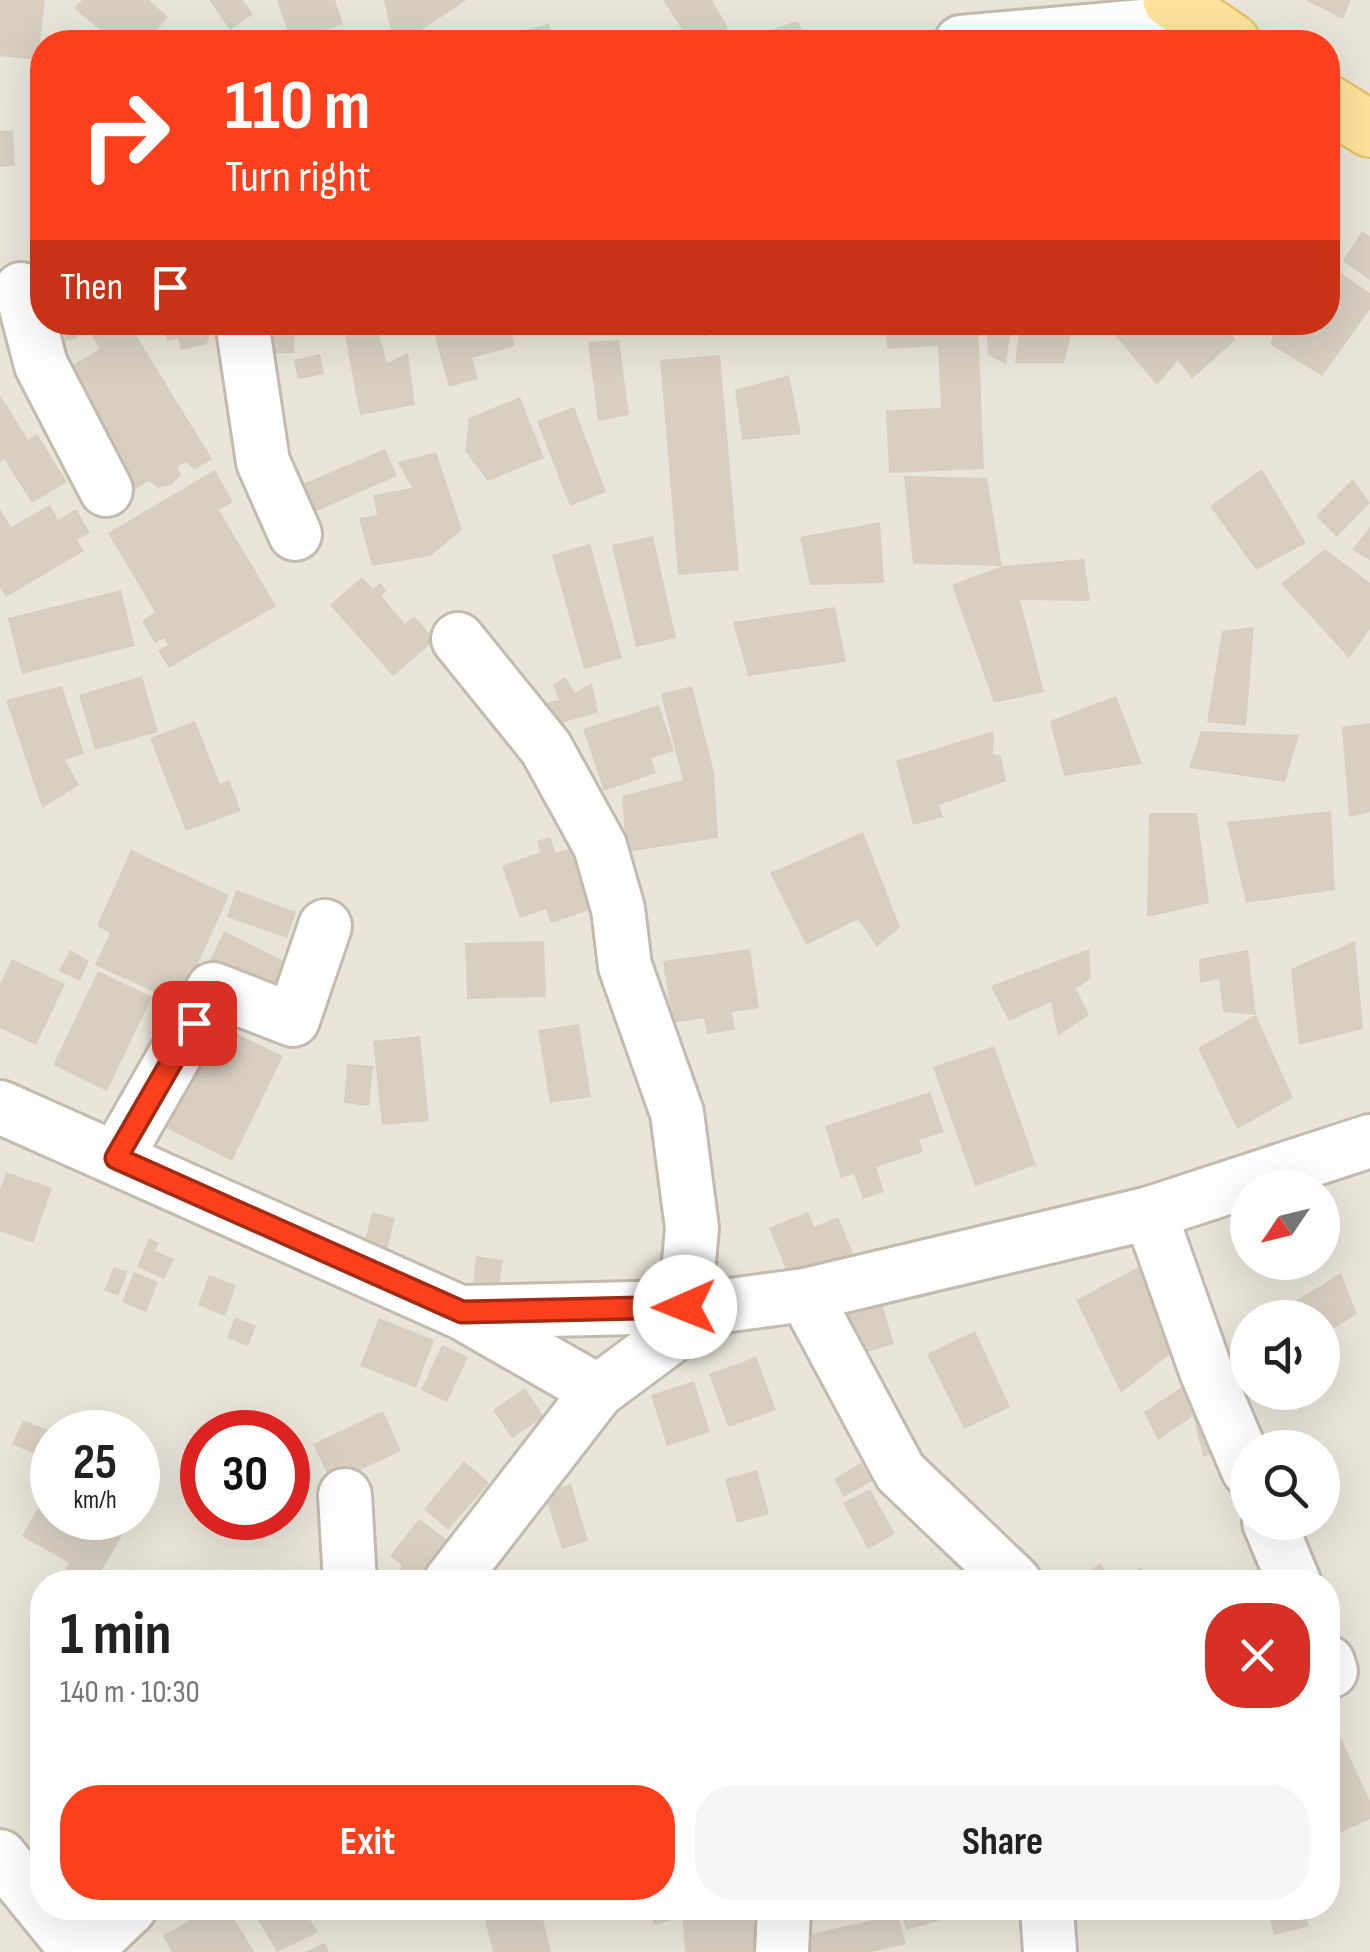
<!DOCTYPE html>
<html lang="en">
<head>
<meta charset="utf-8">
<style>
	body { margin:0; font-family:"Sofia Sans Condensed",sans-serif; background:#f6f6f6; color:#222; height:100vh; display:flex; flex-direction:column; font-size:38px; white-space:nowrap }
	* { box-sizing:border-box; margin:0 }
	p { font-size:32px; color:#767676 }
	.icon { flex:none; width:55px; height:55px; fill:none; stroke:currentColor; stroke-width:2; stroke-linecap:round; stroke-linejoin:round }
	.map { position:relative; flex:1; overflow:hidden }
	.details { position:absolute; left:30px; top:1570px; width:1310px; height:350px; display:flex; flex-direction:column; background:#fff; border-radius:40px; box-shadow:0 10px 40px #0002 }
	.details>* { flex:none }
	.top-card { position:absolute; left:30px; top:30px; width:1310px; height:305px; border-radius:40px; box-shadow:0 10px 40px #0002; background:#fc3f1d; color:#fff; overflow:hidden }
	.needle { width:65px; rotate:235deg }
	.tools { position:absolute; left:1230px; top:1170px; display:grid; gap:20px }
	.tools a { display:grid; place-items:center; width:110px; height:110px; border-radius:50%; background:#fff; box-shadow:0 10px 40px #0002; font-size:50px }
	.speed { position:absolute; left:30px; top:1410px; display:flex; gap:20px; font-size:50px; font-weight:700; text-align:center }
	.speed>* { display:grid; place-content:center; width:130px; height:130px; border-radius:50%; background:#fff; box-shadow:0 10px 40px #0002; line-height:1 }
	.speed small { font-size:25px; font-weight:400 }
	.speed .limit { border:15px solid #d22; background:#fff; color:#111 }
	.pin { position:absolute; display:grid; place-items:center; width:85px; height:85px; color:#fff; margin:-42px; border-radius:20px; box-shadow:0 5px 15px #0006 }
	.me { position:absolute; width:110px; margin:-55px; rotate:269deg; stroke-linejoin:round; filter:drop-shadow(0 0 8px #0008) }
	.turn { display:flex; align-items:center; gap:35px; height:210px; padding:0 30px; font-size:45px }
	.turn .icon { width:130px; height:130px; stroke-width:2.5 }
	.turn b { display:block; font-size:70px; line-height:85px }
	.then { display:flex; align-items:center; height:95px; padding:0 30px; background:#0003; gap:20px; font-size:38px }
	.round { display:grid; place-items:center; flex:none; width:105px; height:105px; border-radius:40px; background:#f6f6f6 }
	.summary { display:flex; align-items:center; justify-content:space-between; height:170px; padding:0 30px }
	h1 { font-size:60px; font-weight:700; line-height:75px }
	.cta { display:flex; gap:20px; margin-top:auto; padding:20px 30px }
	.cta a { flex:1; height:115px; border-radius:40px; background:#fc3f1d; color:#fff; font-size:40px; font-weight:700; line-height:115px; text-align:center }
	.cta a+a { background:#f6f6f6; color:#222 }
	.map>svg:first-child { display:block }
	.residential { fill:#eae5da; fill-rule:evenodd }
	.building { fill:#d8cfc1 }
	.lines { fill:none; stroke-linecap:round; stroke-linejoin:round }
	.minor-casing { stroke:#c2bbae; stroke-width:58 }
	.major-casing { stroke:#e6c16a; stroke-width:60 }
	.minor { stroke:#fff; stroke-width:52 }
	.major { stroke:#ffe39c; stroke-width:55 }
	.route-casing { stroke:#a42913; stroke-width:25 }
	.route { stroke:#fc3f1d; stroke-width:18 }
</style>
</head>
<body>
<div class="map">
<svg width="1370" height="1952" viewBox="0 0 1370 1952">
	<rect width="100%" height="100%" fill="#f6f3ec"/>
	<path class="residential" d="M0,0h1370v1952h-1370zM42,42h1286v280h-1286zM1248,1188h74v74h-74zM1248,1318h74v74h-74zM52,1432h86v86h-86zM202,1432h86v86h-86zM1248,1448h74v74h-74zM42,1582h1286v326h-1286z"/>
	<g class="building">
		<polygon points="0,0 45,0 38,60 0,56"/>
		<polygon points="82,0 149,0 168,17 146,42 114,42 74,8"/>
		<polygon points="209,0 243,0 253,14 230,30"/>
		<polygon points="277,0 335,0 343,24 291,42"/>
		<polygon points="384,0 467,0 403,42 394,42"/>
		<polygon points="663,0 712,0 728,28 709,42 690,42"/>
		<polygon points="1305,0 1351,0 1343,19"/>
		<polygon points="797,21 810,42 737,42"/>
		<polygon points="549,24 554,42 502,42 500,36"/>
		<polygon points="13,130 15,166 0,167 0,131"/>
		<polygon points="1362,231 1370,236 1370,280 1343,261"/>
		<polygon points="1328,264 1370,293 1370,309 1322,376 1270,344 1278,322 1328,322"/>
		<polygon points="45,322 75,322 77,339 48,343"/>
		<polygon points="84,322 128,322 212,459 194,470 186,462 177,467 181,475 171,485 158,488 149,481 131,492 58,374 100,349"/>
		<polygon points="162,322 230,322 232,329 209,335 207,344 181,350 178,338 167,341"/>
		<polygon points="256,322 295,322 294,353 263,354"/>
		<polygon points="431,322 508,322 515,346 472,358 478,379 449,387"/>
		<polygon points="696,322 731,322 704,337"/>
		<polygon points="886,322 978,322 984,469 889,473 886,410 941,408 938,346 887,349"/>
		<polygon points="986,322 1012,322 1006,364 988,355"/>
		<polygon points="1020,322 1074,323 1064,363 1015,363"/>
		<polygon points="1104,322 1228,322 1235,340 1192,379 1178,360 1157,385"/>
		<polygon points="378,330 387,363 408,353 415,405 360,415 345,336"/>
		<polygon points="619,340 629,415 598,421 588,342"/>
		<polygon points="320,354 324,374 298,379 294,360"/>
		<polygon points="720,355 739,570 678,575 660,360"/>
		<polygon points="789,375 801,434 742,440 735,390"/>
		<polygon points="0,395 28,440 37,434 67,482 32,503 4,459 0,462"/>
		<polygon points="520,397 544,458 488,481 465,451 469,418"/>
		<polygon points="574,407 606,492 570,506 537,421"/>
		<polygon points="385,449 397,476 308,515 296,487"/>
		<polygon points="436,452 462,530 430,556 372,566 359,518 377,515 373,495 412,488 398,462"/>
		<polygon points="1262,469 1306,543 1256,570 1210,506"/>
		<polygon points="215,470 233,502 219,510 276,606 169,668 158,650 168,645 164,638 155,643 142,621 155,612 108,533"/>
		<polygon points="904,476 987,478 1002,566 913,564"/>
		<polygon points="1353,479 1370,503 1337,537 1316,516"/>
		<polygon points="50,505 58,520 76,509 90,533 77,540 84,551 6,597 0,587 0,509 11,527"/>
		<polygon points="880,522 884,583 810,585 800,537"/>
		<polygon points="1370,527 1370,560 1352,550"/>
		<polygon points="653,536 676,638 636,647 612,545"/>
		<polygon points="590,544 622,658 584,669 552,555"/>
		<polygon points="1325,549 1370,583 1370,629 1349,658 1281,584"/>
		<polygon points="1084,559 1090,601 1020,600 1044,692 994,703 952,585 1002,566"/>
		<polygon points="362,577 373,589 380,583 387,591 381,596 405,624 414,616 435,640 393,676 330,605"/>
		<polygon points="121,590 135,646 22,674 8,618"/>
		<polygon points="835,607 846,662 748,676 733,622"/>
		<polygon points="1254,627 1246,726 1207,722 1222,631"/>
		<polygon points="142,676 158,732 95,750 79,695"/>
		<polygon points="565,677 575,693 592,683 598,713 545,727 535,705 559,700 553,685"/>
		<polygon points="62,686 84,754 65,760 79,785 42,808 6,700"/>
		<polygon points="692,686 714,772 718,838 626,852 622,796 683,780 661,694"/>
		<polygon points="1116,696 1142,764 1064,776 1050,721"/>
		<polygon points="659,705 674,751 651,758 656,773 604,791 583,729"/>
		<polygon points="195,721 220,784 229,780 241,811 186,831 150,738"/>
		<polygon points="1370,723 1370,812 1349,817 1342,727"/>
		<polygon points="994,731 993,754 1001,756 1006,781 939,805 943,817 913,825 896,761"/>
		<polygon points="1201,731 1299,735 1285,782 1189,768"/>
		<polygon points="1331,811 1335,890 1246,903 1227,822"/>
		<polygon points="1149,813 1197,813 1209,903 1147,917"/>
		<polygon points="863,832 900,927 877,947 858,919 806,945 770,873"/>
		<polygon points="550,837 556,853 573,847 595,908 551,923 546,909 520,918 502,866 540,852 537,841"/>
		<polygon points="131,850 229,895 180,1004 95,965 110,933 97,926"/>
		<polygon points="236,890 296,912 287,938 227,917"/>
		<polygon points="224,931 294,966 277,1001 207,966"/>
		<polygon points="544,941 546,997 467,999 465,943"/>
		<polygon points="1355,941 1363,1029 1299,1045 1291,969"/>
		<polygon points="750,949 759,1008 732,1012 735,1030 707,1034 704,1018 672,1023 663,961"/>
		<polygon points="1089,949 1091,978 1076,989 1089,1015 1058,1036 1051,1002 1009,1021 991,986"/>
		<polygon points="70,950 89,961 80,981 59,971"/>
		<polygon points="1248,950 1256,1015 1223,1012 1219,979 1200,983 1199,959"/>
		<polygon points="12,959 65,984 36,1045 0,1028 0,984"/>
		<polygon points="98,971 152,997 107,1091 53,1065"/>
		<polygon points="1256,1015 1293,1098 1237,1129 1198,1048"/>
		<polygon points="215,1023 283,1056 232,1161 164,1127"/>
		<polygon points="579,1024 591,1097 550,1103 538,1030"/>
		<polygon points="420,1036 429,1121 382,1125 373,1041"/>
		<polygon points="994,1046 1036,1165 975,1186 933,1067"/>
		<polygon points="347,1064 373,1066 369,1106 344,1103"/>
		<polygon points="930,1092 944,1132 919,1140 923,1152 876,1167 884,1192 863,1199 854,1174 841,1178 825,1126"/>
		<polygon points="6,1172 52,1188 33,1243 0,1231 0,1190"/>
		<polygon points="372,1212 395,1218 387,1251 364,1245"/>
		<polygon points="808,1212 814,1227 838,1217 853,1253 790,1279 769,1228"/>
		<polygon points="149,1238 159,1243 155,1251 174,1259 164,1279 137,1267"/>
		<polygon points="476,1256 503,1260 499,1287 473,1284"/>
		<polygon points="1150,1261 1184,1343 1121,1393 1076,1300"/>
		<polygon points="114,1267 128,1272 118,1296 104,1290"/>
		<polygon points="134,1272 158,1282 146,1312 122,1302"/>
		<polygon points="1341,1273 1357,1314 1322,1336 1322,1318 1303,1318 1296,1301"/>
		<polygon points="209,1275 236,1285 225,1316 198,1305"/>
		<polygon points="879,1294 894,1344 847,1358 832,1309"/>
		<polygon points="235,1317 256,1326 248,1346 227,1338"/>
		<polygon points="379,1318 434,1340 416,1388 360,1366"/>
		<polygon points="975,1331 1010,1407 964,1429 927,1354"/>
		<polygon points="442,1345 468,1357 447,1402 421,1390"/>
		<polygon points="756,1357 776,1410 728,1427 709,1374"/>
		<polygon points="1206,1371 1220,1451 1203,1457 1193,1416 1158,1440 1144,1412"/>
		<polygon points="694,1381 710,1432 667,1446 651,1395"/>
		<polygon points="525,1388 544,1417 512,1438 493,1410"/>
		<polygon points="383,1411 401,1451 332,1483 313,1444"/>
		<polygon points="23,1420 52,1432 41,1457 12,1444"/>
		<polygon points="464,1461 489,1483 448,1530 424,1509"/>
		<polygon points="861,1463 872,1481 844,1497 834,1479"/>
		<polygon points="757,1470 769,1514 737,1523 725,1479"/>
		<polygon points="571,1484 588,1541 562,1549 544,1492"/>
		<polygon points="870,1489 895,1534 868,1549 843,1503"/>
		<polygon points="52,1501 52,1518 132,1518 95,1582 59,1581 69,1563 22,1536 38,1508 46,1512"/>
		<polygon points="419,1519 453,1544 423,1582 401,1582 394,1577 402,1565 390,1556"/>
		<polygon points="1100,1563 1115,1582 1076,1582"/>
		<polygon points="1141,1567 1153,1582 1121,1582"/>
		<polygon points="1328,1710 1370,1801 1370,1819 1328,1838"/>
		<polygon points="210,1908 216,1917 229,1910 254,1952 172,1952 163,1936"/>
		<polygon points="251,1908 303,1908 318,1932 277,1952"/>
		<polygon points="482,1908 540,1908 551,1952 493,1952"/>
		<polygon points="650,1908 672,1908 675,1919 654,1925"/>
		<polygon points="755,1908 758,1952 685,1952 682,1911"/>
		<polygon points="797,1908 869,1908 870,1909 800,1923"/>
		<polygon points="900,1908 935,1908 939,1921 906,1930"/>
		<polygon points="1267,1908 1304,1908 1309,1926 1274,1935"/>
		<polygon points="898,1914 906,1944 872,1952 794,1952 791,1939"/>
		<polygon points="325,1943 329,1952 305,1952"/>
	</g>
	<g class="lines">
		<defs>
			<g id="minor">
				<polyline points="961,42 1199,21"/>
				<polyline points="21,289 41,365 106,490"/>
				<polyline points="242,322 263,462 295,534"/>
				<polyline points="458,639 546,748 600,846 618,909 625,966 677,1113 692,1228 685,1307"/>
				<polyline points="0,1107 462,1313 598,1391"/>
				<polyline points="116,1158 213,989 293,1020 325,926"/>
				<polyline points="1150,1213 1206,1371 1248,1470"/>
				<polyline points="805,1295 900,1472 1015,1582"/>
				<polyline points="464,1312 721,1306"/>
				<polyline points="345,1495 350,1582"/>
				<polyline points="1269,1522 1294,1582"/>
				<polyline points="450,1582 598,1391 683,1328 723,1306 805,1295 1150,1213 1370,1141"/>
				<polyline points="1328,1662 1331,1671"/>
				<polyline points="0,1856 78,1952"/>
				<polyline points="1047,1908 1050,1952"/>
				<polyline points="84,1952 130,1908"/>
				<polyline points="782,1952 784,1908"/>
			</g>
			<g id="major">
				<polyline points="1171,0 1232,42"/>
				<polyline points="1328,103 1370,129"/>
			</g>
		</defs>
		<use href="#minor" class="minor-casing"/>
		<use href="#major" class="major-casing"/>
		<use href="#minor" class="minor"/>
		<use href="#major" class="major"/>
	</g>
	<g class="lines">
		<defs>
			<polyline id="route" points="194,1023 116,1158 462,1312 685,1307"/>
		</defs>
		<use href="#route" class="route-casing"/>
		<use href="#route" class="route"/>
	</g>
</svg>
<div class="tools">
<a><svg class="needle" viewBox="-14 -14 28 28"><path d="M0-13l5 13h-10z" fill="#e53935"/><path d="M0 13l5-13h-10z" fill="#767676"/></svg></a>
<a><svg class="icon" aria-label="sound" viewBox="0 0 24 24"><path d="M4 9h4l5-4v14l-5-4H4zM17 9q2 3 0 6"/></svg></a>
<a><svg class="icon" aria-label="search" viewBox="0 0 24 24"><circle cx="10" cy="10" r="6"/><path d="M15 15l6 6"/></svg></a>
</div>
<div class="speed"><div>25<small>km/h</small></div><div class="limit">30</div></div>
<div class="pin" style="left:194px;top:1023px;background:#d93025"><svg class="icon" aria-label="arrive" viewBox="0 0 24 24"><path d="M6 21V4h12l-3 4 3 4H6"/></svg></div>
<svg class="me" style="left:685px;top:1307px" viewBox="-20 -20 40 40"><circle r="19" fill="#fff"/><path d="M0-13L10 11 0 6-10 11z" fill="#fc3f1d"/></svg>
<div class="top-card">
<div class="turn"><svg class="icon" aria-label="right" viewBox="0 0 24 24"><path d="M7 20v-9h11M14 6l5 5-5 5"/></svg><div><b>110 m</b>Turn right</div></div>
<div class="then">Then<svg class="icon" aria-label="arrive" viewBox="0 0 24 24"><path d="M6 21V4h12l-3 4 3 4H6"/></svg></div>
</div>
<section class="details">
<div class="summary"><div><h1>1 min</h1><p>140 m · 10:30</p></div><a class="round" style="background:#d93025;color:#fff"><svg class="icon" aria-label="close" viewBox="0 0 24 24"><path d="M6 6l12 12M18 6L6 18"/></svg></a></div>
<div class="cta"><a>Exit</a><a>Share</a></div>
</section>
</div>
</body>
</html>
